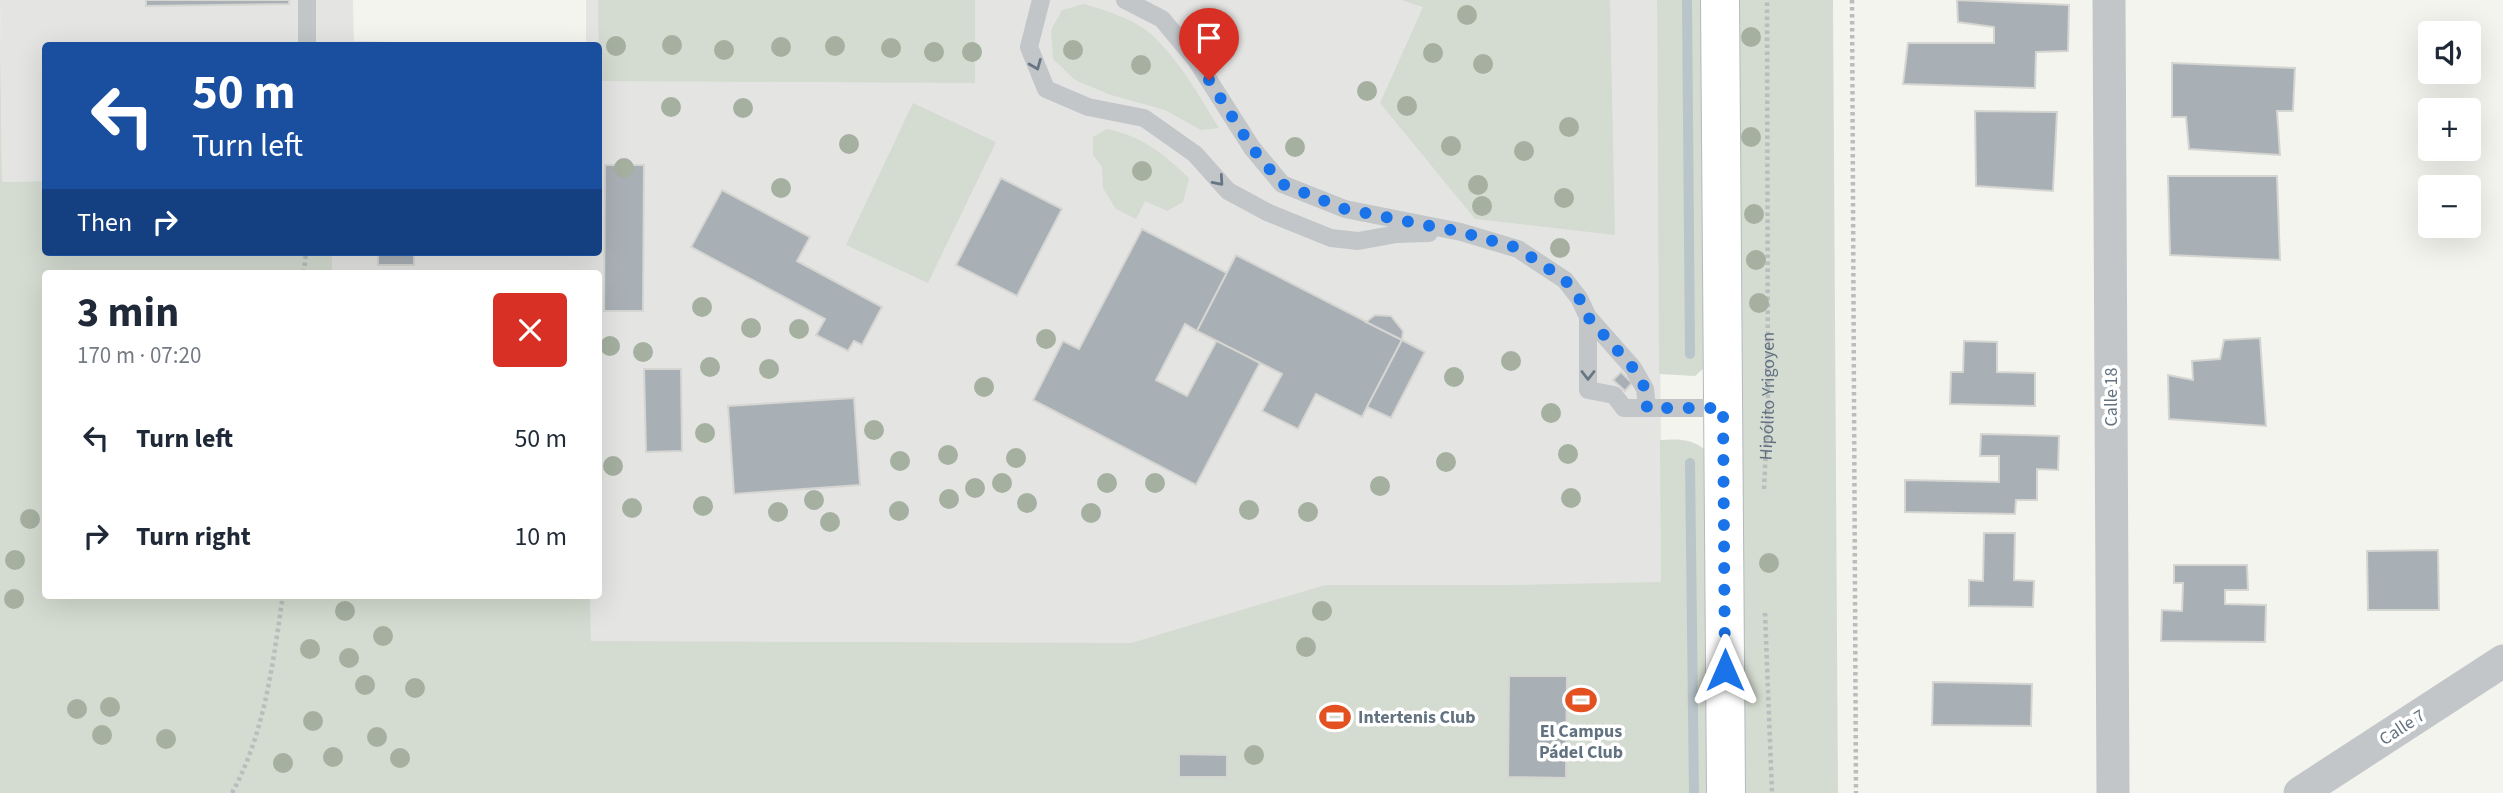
<!DOCTYPE html>
<html lang="en">
<head>
<meta charset="utf-8">
<style>
	body { margin:0; font-family:"Source Sans 3",sans-serif; background:#f2f2f3; color:#1f2937; height:100vh; display:flex; flex-direction:column; font-size:26px; white-space:nowrap }
	* { box-sizing:border-box; margin:0 }
	p { font-size:23px; color:#747a83 }
	.icon { flex:none; width:38px; height:38px; fill:none; stroke:currentColor; stroke-width:2; stroke-linecap:round; stroke-linejoin:round }
	.map { position:relative; flex:1; overflow:hidden }
	.panel { position:absolute; left:42px; top:270px; width:560px; height:329px; display:flex; flex-direction:column; background:#fff; border-radius:7px; box-shadow:0 7px 28px #0002 }
	.panel>* { flex:none }
	.top-card { position:absolute; left:42px; top:42px; width:560px; height:214px; border-radius:7px; box-shadow:0 7px 28px #0002; background:#1a4fa0; color:#fff; overflow:hidden }
	.controls { position:absolute; left:2418px; top:21px; display:grid; gap:14px }
	.controls a { display:grid; place-items:center; width:63px; height:63px; border-radius:7px; background:#fff; box-shadow:0 7px 28px #0002; font-size:35px }
	.pin { position:absolute; display:grid; place-items:center; width:60px; height:60px; color:#fff; margin:-72px -30px; border-radius:50% 50% 50% 0; rotate:-45deg; box-shadow:0 0 7px #0007 }
	.pin .icon { rotate:45deg }
	.me { position:absolute; width:77px; margin:-38px; rotate:0deg; stroke-linejoin:round; filter:drop-shadow(0 0 5px #0008) }
	.turn { display:flex; align-items:center; gap:24px; height:147px; padding:0 35px; font-size:32px }
	.turn .icon { width:91px; height:91px; stroke-width:2.5 }
	.turn b { display:block; font-size:49px; line-height:60px }
	.then { display:flex; align-items:center; height:66px; padding:0 35px; background:#0003; gap:14px; font-size:26px }
	.round { display:grid; place-items:center; flex:none; width:74px; height:74px; border-radius:7px; background:#f2f2f3 }
	.head { display:flex; align-items:center; justify-content:space-between; height:119px; padding:0 35px }
	h1 { font-size:42px; font-weight:700; line-height:52px }
	ul { padding:0; list-style:none }
	li { display:flex; align-items:center; gap:21px; height:98px; padding:0 35px }
	li div { flex:1 }
	li b { display:block; font-size:26px }
	li em { font-style:normal }
	.map>svg:first-child { display:block }
	.built { fill:#e4e5e3 }
	.green { fill:#d4dbd0 }
	.lines { fill:none; stroke-linecap:round; stroke-linejoin:round }
	.stream { stroke:#bac5ca; stroke-width:10 }
	.building { fill:#a9b0b5; stroke:#d5d5d2; stroke-width:2 }
	.secondary-casing { stroke:#b5b9bd; stroke-width:40 }
	.path { stroke:#babcbe; stroke-width:4.5; stroke-dasharray:3.5 3.5; stroke-linecap:butt }
	.service { stroke:#c3c6c9; stroke-width:18 }
	.minor { stroke:#c3c6c9; stroke-width:33 }
	.secondary { stroke:#fff; stroke-width:38 }
	.tree { fill:#a5b0a1 }
	.oneway { stroke:#677684 }
	.route { stroke:#1a73e8; stroke-width:12; stroke-dasharray:0 21.6 }
	.labels { text-anchor:middle; stroke-width:7; stroke-linejoin:round; paint-order:stroke }
	.street-label { font-size:18px; fill:#627280; stroke:#fff }
	.poi-label { font-size:18px; font-weight:bold; fill:#627280; stroke:#fff; text-anchor:start }
</style>
</head>
<body>
<div class="map">
<svg width="2503" height="793" viewBox="0 0 2503 793">
	<rect width="100%" height="100%" fill="#f4f4ef"/>
	<g class="built">
		<polygon points="0,0 353,0 354,41 520,45 46,46 45,181 2,182"/>
		<polygon points="586,0 1657,0 1664,793 592,793 590,595 598,595 598,273 332,273 332,252 598,252 598,46 586,45"/>
	</g>
	<g class="green">
		<polygon points="598,0 975,0 975,83 599,81"/>
		<polygon points="1401,0 1610,0 1615,235 1475,219 1380,103 1423,7"/>
		<polygon points="1657,0 1701,0 1705,367 1695,376 1659,374"/>
		<polygon points="1738,0 1833,0 1838,793 1741,793"/>
		<path d="M1084,4c21,6 52,16 68,31 28,26 47,61 67,93l-18,2 -36,-20 -54,-15 -36,-15 -22,-21 -2,-29 11,-20z"/>
		<path d="M0,18l2,164 43,-1 1,71h286v21h-286v322h544l1,46 540,2 194,-58h184l152,-3 -1,-142c16,-1 32,-2 45,10l2,343h-1707z"/>
		<polygon points="913,103 996,142 928,283 846,245"/>
		<path d="M1107,129c37,8 55,24 82,49l-6,24 -16,9 -22,-10 -9,18 -20,-10 -13,-21 -1,-21 -9,-12v-18z"/>
	</g>
	<g class="lines">
		<g class="stream">
			<polyline points="1687,0 1690,354"/>
			<polyline points="1690,463 1694,793"/>
		</g>
	</g>
	<g class="building">
		<polygon points="146,0 289,0 289,4 146,6"/>
		<polygon points="1957,0 2069,5 2068,51 2036,52 2035,88 1903,84 1908,43 1994,43 1994,27 1958,22"/>
		<polygon points="2172,63 2295,68 2293,111 2277,111 2280,155 2189,149 2186,117 2172,117"/>
		<polygon points="1975,111 2057,112 2053,191 1976,186"/>
		<polygon points="605,165 644,165 643,311 604,311"/>
		<polygon points="2168,176 2277,176 2280,260 2170,255"/>
		<polygon points="1001,178 1062,209 1017,296 956,265"/>
		<polygon points="722,190 810,237 797,261 882,307 862,345 854,341 848,351 816,335 825,319 691,247"/>
		<polygon points="1142,229 1227,273 1197,331 1185,324 1156,380 1187,396 1217,340 1260,363 1196,485 1033,400 1063,341 1079,349"/>
		<rect x="378" y="252" width="36" height="13"/>
		<polygon points="1236,255 1402,340 1362,417 1316,394 1298,429 1262,411 1282,374 1197,331"/>
		<polygon points="1375,315 1391,316 1403,331 1402,340 1366,322"/>
		<polygon points="2260,338 2266,426 2169,419 2168,375 2193,380 2192,361 2220,359 2224,340"/>
		<polygon points="1402,340 1425,352 1391,418 1367,407"/>
		<polygon points="1964,341 1997,342 1997,372 2035,373 2035,406 1950,404 1951,372 1963,372"/>
		<polygon points="644,369 681,369 682,451 646,452"/>
		<polygon points="1621,372 1632,383 1625,391 1613,380"/>
		<polygon points="854,398 860,485 734,494 728,406"/>
		<polygon points="1981,434 2059,436 2058,470 2037,469 2037,500 2016,500 2015,514 1905,512 1905,480 1999,482 1999,456 1980,456"/>
		<polygon points="1984,533 2015,533 2014,580 2034,581 2033,607 1969,606 1969,580 1983,581"/>
		<polygon points="2438,550 2439,610 2368,610 2367,551"/>
		<polygon points="2174,565 2247,565 2248,590 2225,590 2225,604 2266,605 2265,642 2161,641 2162,610 2182,611 2183,583 2174,583"/>
		<polygon points="1509,676 1567,676 1566,778 1508,777"/>
		<polygon points="1933,682 2032,684 2031,726 1932,725"/>
		<polygon points="1179,754 1227,755 1227,777 1179,777"/>
	</g>
	<g class="lines">
		<defs>
			<polyline id="secondary" points="1720,0 1726,793"/>
		</defs>
		<use href="#secondary" class="secondary-casing"/>
		<g class="path">
			<polyline points="1852,0 1856,793"/>
			<polyline points="304,273 306,252"/>
			<path id="s1" d="M1764,489l4,-81 -1,-408"/>
			<polyline points="1765,613 1772,793"/>
			<path d="M232,793c33,-60 41,-131 51,-198"/>
		</g>
		<g class="service">
			<polyline points="307,0 307,46"/>
			<polyline points="1041,0 1029,47 1046,89 1088,107 1144,118 1195,154 1228,191 1269,213 1331,238 1358,241 1397,234 1429,233"/>
			<polyline points="1125,0 1162,19 1196,60 1252,148 1282,184 1345,209 1461,232 1518,249 1565,280 1579,298 1588,317 1633,368 1645,389 1647,408"/>
			<polyline points="1588,317 1588,390 1614,395 1624,408 1723,408"/>
		</g>
		<g class="minor">
			<polyline points="2109,0 2113,793"/>
			<polyline points="2300,793 2503,661"/>
		</g>
		<use href="#secondary" class="secondary"/>
	</g>
	<g class="tree">
		<circle cx="1467" cy="15" r="10"/>
		<circle cx="1212" cy="35" r="10"/>
		<circle cx="1751" cy="37" r="10"/>
		<circle cx="672" cy="45" r="10"/>
		<circle cx="616" cy="46" r="10"/>
		<circle cx="835" cy="46" r="10"/>
		<circle cx="781" cy="47" r="10"/>
		<circle cx="891" cy="48" r="10"/>
		<circle cx="724" cy="50" r="10"/>
		<circle cx="1073" cy="50" r="10"/>
		<circle cx="934" cy="52" r="10"/>
		<circle cx="972" cy="52" r="10"/>
		<circle cx="1433" cy="53" r="10"/>
		<circle cx="1483" cy="64" r="10"/>
		<circle cx="1141" cy="65" r="10"/>
		<circle cx="1367" cy="91" r="10"/>
		<circle cx="1407" cy="106" r="10"/>
		<circle cx="671" cy="107" r="10"/>
		<circle cx="743" cy="108" r="10"/>
		<circle cx="1569" cy="127" r="10"/>
		<circle cx="1751" cy="137" r="10"/>
		<circle cx="849" cy="144" r="10"/>
		<circle cx="1451" cy="146" r="10"/>
		<circle cx="1295" cy="147" r="10"/>
		<circle cx="1524" cy="151" r="10"/>
		<circle cx="624" cy="168" r="10"/>
		<circle cx="1142" cy="171" r="10"/>
		<circle cx="1478" cy="185" r="10"/>
		<circle cx="781" cy="188" r="10"/>
		<circle cx="1564" cy="198" r="10"/>
		<circle cx="1482" cy="206" r="10"/>
		<circle cx="1754" cy="214" r="10"/>
		<circle cx="1560" cy="248" r="10"/>
		<circle cx="1756" cy="260" r="10"/>
		<circle cx="1759" cy="303" r="10"/>
		<circle cx="702" cy="307" r="10"/>
		<circle cx="751" cy="328" r="10"/>
		<circle cx="799" cy="329" r="10"/>
		<circle cx="1046" cy="339" r="10"/>
		<circle cx="610" cy="346" r="10"/>
		<circle cx="643" cy="352" r="10"/>
		<circle cx="1511" cy="361" r="10"/>
		<circle cx="710" cy="367" r="10"/>
		<circle cx="769" cy="369" r="10"/>
		<circle cx="1454" cy="377" r="10"/>
		<circle cx="984" cy="387" r="10"/>
		<circle cx="1551" cy="413" r="10"/>
		<circle cx="874" cy="430" r="10"/>
		<circle cx="705" cy="433" r="10"/>
		<circle cx="1568" cy="454" r="10"/>
		<circle cx="948" cy="455" r="10"/>
		<circle cx="1016" cy="458" r="10"/>
		<circle cx="900" cy="461" r="10"/>
		<circle cx="1446" cy="462" r="10"/>
		<circle cx="613" cy="466" r="10"/>
		<circle cx="1002" cy="483" r="10"/>
		<circle cx="1107" cy="483" r="10"/>
		<circle cx="1155" cy="483" r="10"/>
		<circle cx="1380" cy="486" r="10"/>
		<circle cx="975" cy="488" r="10"/>
		<circle cx="1571" cy="498" r="10"/>
		<circle cx="949" cy="499" r="10"/>
		<circle cx="814" cy="500" r="10"/>
		<circle cx="1027" cy="503" r="10"/>
		<circle cx="703" cy="506" r="10"/>
		<circle cx="632" cy="508" r="10"/>
		<circle cx="1249" cy="510" r="10"/>
		<circle cx="899" cy="511" r="10"/>
		<circle cx="778" cy="512" r="10"/>
		<circle cx="1308" cy="512" r="10"/>
		<circle cx="1091" cy="513" r="10"/>
		<circle cx="30" cy="519" r="10"/>
		<circle cx="830" cy="522" r="10"/>
		<circle cx="15" cy="560" r="10"/>
		<circle cx="1769" cy="563" r="10"/>
		<circle cx="14" cy="599" r="10"/>
		<circle cx="345" cy="611" r="10"/>
		<circle cx="1322" cy="611" r="10"/>
		<circle cx="383" cy="636" r="10"/>
		<circle cx="1306" cy="647" r="10"/>
		<circle cx="310" cy="649" r="10"/>
		<circle cx="349" cy="658" r="10"/>
		<circle cx="365" cy="685" r="10"/>
		<circle cx="415" cy="688" r="10"/>
		<circle cx="110" cy="707" r="10"/>
		<circle cx="77" cy="709" r="10"/>
		<circle cx="313" cy="721" r="10"/>
		<circle cx="102" cy="735" r="10"/>
		<circle cx="377" cy="737" r="10"/>
		<circle cx="166" cy="739" r="10"/>
		<circle cx="1254" cy="755" r="10"/>
		<circle cx="333" cy="757" r="10"/>
		<circle cx="400" cy="758" r="10"/>
		<circle cx="283" cy="763" r="10"/>
	</g>
	<defs><path id="oneway-chevron" d="M-2-3.5L2.5 0L-2 3.5" fill="none" stroke-width="1.6" stroke-linecap="round" stroke-linejoin="round" transform="scale(1.75)"/></defs>
	<g class="oneway">
		<use href="#oneway-chevron" transform="translate(1036 65) rotate(68)"/>
		<use href="#oneway-chevron" transform="translate(1219 181) rotate(49)"/>
		<use href="#oneway-chevron" transform="translate(1588 375) rotate(90)"/>
	</g>
	<g class="lines">
		<polyline class="route" points="1209,80 1252,148 1282,184 1345,209 1461,232 1518,248 1565,280 1579,298 1588,317 1633,368 1645,388 1647,408 1723,408 1725,670"/>
	</g>
	<defs>
		<symbol id="stadium-bare" viewBox="-9 -9 18 18"><path d="M0-5a6.5 5 0 1 0 0 10a6.5 5 0 1 0 0-10ZM-3.5-1.8h7v3.6h-7Z" fill="#e35120" stroke="#fff" stroke-width="2.5" paint-order="stroke"/></symbol>
	</defs>
	<g fill-rule="evenodd">
		<use href="#stadium-bare" x="1559" y="678" width="44" height="44"/>
		<use href="#stadium-bare" x="1313" y="695" width="44" height="44"/>
	</g>
	<g class="labels">
		<g class="street-label">
			<text dy="6" stroke="none"><textPath href="#s1" startOffset="93">Hipólito Yrigoyen</textPath></text>
			<text transform="translate(2111 397) rotate(-90)" y="6">Calle 18</text>
			<text transform="translate(2402 727) rotate(-33)" y="6">Calle 7</text>
		</g>
		<g class="poi-label">
			<text x="1358" y="723">Intertenis Club</text>
			<text x="1581" y="737" text-anchor="middle">El Campus<tspan x="1581" dy="21">Pádel Club</tspan></text>
		</g>
	</g>
</svg>
<div class="controls">
<a><svg class="icon" aria-label="sound" viewBox="0 0 24 24"><path d="M4 9h4l5-4v14l-5-4H4zM17 9q2 3 0 6"/></svg></a>
<a>+</a>
<a>−</a>
</div>
<div class="pin" style="left:1209px;top:80px;background:#d93025"><svg class="icon" aria-label="arrive" viewBox="0 0 24 24"><path d="M6 21V4h12l-3 4 3 4H6"/></svg></div>
<svg class="me" style="left:1725px;top:670px" viewBox="-20 -20 40 40"><path d="M0-17L14 15 0 8-14 15z" fill="#1a73e8" stroke="#fff" stroke-width="4"/></svg>
<div class="top-card">
<div class="turn"><svg class="icon" aria-label="left" viewBox="0 0 24 24"><path d="M17 20v-9H6M10 6l-5 5 5 5"/></svg><div><b>50 m</b>Turn left</div></div>
<div class="then">Then<svg class="icon" aria-label="right" viewBox="0 0 24 24"><path d="M7 20v-9h11M14 6l5 5-5 5"/></svg></div>
</div>
<section class="panel">
<div class="head"><div><h1>3 min</h1><p>170 m · 07:20</p></div><a class="round" style="background:#d93025;color:#fff"><svg class="icon" aria-label="close" viewBox="0 0 24 24"><path d="M6 6l12 12M18 6L6 18"/></svg></a></div>
<ul>
<li><svg class="icon" aria-label="left" viewBox="0 0 24 24"><path d="M17 20v-9H6M10 6l-5 5 5 5"/></svg><div><b>Turn left</b></div><em>50 m</em></li>
<li><svg class="icon" aria-label="right" viewBox="0 0 24 24"><path d="M7 20v-9h11M14 6l5 5-5 5"/></svg><div><b>Turn right</b></div><em>10 m</em></li>
</ul>
</section>
</div>
</body>
</html>
